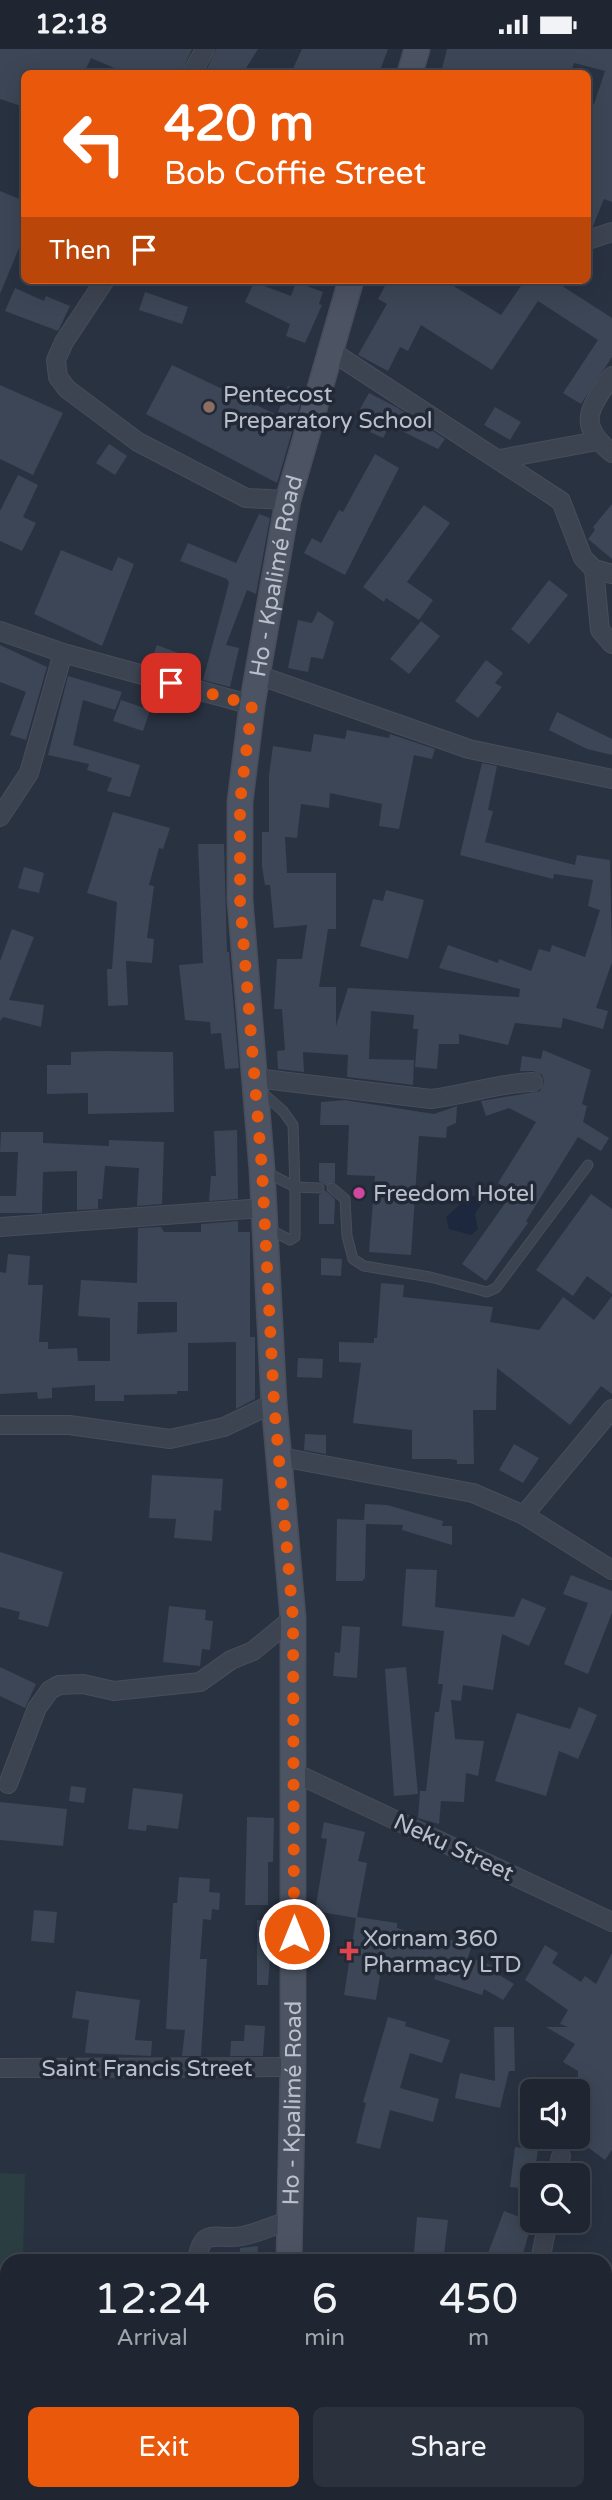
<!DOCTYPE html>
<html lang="en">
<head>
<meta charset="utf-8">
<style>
	body { margin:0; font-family:"Varela Round",sans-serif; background:#2c323d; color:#f1f3f6; height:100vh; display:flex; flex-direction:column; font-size:26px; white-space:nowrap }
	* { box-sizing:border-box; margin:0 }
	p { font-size:23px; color:#a1a5ab }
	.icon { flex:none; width:38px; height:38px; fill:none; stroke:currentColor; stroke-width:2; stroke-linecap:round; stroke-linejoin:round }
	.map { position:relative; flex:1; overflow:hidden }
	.drawer { position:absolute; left:0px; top:2205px; width:612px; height:247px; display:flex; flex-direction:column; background:#1f2631; border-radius:21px 21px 0 0; box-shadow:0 7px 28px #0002,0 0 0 2px #3c434d }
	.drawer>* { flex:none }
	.banner { position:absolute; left:21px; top:21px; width:570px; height:214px; border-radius:10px; box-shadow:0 7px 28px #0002,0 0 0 2px #3c434d; background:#ea580c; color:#fff; overflow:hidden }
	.fabs { position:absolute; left:520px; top:2030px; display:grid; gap:14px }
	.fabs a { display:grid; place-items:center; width:70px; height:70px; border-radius:10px; background:#1f2631; box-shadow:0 7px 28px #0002,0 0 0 2px #3c434d; font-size:35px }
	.pin { position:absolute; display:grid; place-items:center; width:60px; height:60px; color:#fff; margin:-30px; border-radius:14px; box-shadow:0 4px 10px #0006 }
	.me { position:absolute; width:77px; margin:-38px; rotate:0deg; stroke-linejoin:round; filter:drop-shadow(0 0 5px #0008) }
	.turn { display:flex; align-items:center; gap:24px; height:147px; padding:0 28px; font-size:32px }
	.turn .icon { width:91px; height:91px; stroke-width:2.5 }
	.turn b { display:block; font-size:49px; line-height:60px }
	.then { display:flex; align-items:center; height:66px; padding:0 28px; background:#0003; gap:14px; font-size:26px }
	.eta { display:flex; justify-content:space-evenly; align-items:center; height:119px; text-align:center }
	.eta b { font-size:42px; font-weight:600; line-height:49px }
	.primary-button { display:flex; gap:14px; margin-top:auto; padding:14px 28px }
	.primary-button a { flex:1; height:80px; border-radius:10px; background:#ea580c; color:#fff; font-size:28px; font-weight:600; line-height:80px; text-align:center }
	.primary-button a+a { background:#2c323d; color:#f1f3f6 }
	.status { display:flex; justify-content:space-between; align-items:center; height:49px; padding:0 35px; background:#1f2631; direction:ltr }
	.status svg { height:19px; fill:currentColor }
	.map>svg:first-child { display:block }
	.green { fill:#2b3e42 }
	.water { fill:#1d283e }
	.building { fill:#3c4656; fill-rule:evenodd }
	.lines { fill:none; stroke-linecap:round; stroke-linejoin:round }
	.lane-casing { stroke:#474d5a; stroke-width:11 }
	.street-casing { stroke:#474d5a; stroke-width:20 }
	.secondary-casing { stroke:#474d5a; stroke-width:27 }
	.lane { stroke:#3d4451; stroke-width:9 }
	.street { stroke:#3d4451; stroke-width:18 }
	.secondary { stroke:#4c5363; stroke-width:24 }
	.route { stroke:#ea580c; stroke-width:12; stroke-dasharray:0 21.6 }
	.education-dot { fill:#8d6e63; stroke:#222936; stroke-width:2.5 }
	.hotel-dot { fill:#d1479c; stroke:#222936; stroke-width:2.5 }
	.health-dot { fill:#e0444e; stroke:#222936; stroke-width:2.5 }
	.labels { text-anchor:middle; stroke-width:7; stroke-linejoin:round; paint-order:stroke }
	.poi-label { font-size:23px; fill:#bac0cb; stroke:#222936; text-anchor:start }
	.street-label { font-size:23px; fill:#bac0cb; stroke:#222936 }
</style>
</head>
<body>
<div class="status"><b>12:18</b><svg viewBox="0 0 49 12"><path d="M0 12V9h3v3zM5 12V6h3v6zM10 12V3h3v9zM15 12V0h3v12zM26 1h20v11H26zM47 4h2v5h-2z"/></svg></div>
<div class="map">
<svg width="612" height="2451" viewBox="0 0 612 2451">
	<rect width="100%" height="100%" fill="#293241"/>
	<polygon class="green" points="0,2124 25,2125 23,2212 7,2212 7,2360 0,2360"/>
	<polygon class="water" points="474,1147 482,1154 475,1165 478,1180 471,1186 449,1180 446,1168 466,1150"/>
	<g class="building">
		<polygon points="0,0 192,0 181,24 126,24 91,9 84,24 24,24 24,47 21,57 0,50"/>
		<polygon points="216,0 258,0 243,24 205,24"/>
		<polygon points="302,0 388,0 379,24 291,24"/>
		<polygon points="447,0 612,0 612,153 604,150 593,177 588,179 588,53 594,55 605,22 574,14 571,24 441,24"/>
		<polygon points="0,142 24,152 24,187 0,245"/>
		<polygon points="388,231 444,231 501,266 525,231 553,231 612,269 612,308 581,355 563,344 598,291 538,252 492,321 421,276 408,302 400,298 388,322 358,306 387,255 378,250"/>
		<polygon points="254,233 291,247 296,233 323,243 319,255 322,256 305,294 286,287 290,275 245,253"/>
		<polygon points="15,239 44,252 46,247 70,257 58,282 5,262"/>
		<polygon points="145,243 188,258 182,275 139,261"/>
		<polygon points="172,316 277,366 288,337 304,342 277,434 146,365"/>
		<polygon points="0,336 63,364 33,426 0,410"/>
		<polygon points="369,344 398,359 445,390 438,400 390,376 383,389 370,383 377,369 360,360"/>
		<polygon points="495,358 521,373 510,391 484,376"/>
		<polygon points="109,395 127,407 115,426 96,414"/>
		<polygon points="375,405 399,419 345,526 304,504 312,489 321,494 339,461 343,463"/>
		<polygon points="18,426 38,436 23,468 36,474 22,502 0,492 0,462"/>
		<polygon points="612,455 612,510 588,490 595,481 593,478"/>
		<polygon points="424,456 450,474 407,533 433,551 419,571 386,549 384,553 363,538"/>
		<polygon points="259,465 270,469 256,545 247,541 226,596 239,599 230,638 203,631 229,534 227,530 180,512 188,494 236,514"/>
		<polygon points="61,501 112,522 118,508 134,515 102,597 34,565"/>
		<polygon points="549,531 568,546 529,595 511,580"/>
		<polygon points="318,562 334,573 323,610 311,608 308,623 288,619 298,571 312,574"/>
		<polygon points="421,572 440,587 409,625 390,610"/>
		<polygon points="0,596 47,618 26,691 10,686 26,643 0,633"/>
		<polygon points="157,596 181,605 175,621 151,612"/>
		<polygon points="486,611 503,624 495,634 502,638 478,669 455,652"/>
		<polygon points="68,627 122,643 115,661 83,651 73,696 140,716 130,748 107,742 112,729 87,721 89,715 48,706"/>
		<polygon points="121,651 150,661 143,682 113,672"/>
		<polygon points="557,663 612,690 612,706 587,700 549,681"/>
		<polygon points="347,681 389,689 390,685 435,700 432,710 414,706 399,780 379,777 382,755 330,744 329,759 301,755 297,789 285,788 287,824 336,824 336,880 328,880 319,938 336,938 336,977 348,939 519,948 520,940 439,919 448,896 498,914 499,910 531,922 539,900 550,903 552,896 585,908 600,861 588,857 593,831 554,825 553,830 460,806 482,714 497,717 488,761 493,762 485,793 575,816 577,806 610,811 612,913 596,959 608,962 603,980 563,969 561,979 515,974 508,996 459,985 459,995 439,995 437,1020 415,1018 418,980 413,980 414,966 371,962 369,1010 414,1011 413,1036 347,1028 348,1006 303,1003 304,1023 278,1020 277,1002 285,1001 282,960 274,960 277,910 302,910 307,876 274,879 270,836 265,836 262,817 262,783 269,783 269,726 273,697 311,703 314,685 345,690"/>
		<polygon points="113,763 170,779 163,800 159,799 149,836 154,837 147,889 154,890 152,914 126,912 128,956 108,957 107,920 112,920 117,853 87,844"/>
		<polygon points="198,795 224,795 227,903 229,903 239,1019 225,1020 221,984 211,985 210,973 185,971 179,916 203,914"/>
		<polygon points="24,818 44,824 39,844 18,839"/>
		<polygon points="386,841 424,851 408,910 360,897 373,850 383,852"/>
		<polygon points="12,880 34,888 9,951 44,956 41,978 3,968 0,972 0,912"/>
		<polygon points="543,1001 591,1021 582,1055 587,1057 583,1073 609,1089 601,1102 578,1088 526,1172 528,1174 486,1232 462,1215 513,1143 498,1134 536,1073 509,1059 486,1067 481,1052 540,1042 544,1033 542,1026 533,1022 520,1022 522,1007 541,1010"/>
		<polygon points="104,1002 173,1003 174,1063 88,1065 88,1044 47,1045 47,1016 71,1016 71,1003"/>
		<polygon points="345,1051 434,1065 457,1057 456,1074 447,1078 446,1089 419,1087 411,1206 369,1203 375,1127 347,1126 349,1076 320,1076 321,1053"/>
		<polygon points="237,1081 238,1150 209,1152 211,1127 216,1127 214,1082"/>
		<polygon points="1,1083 43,1083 43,1094 109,1097 109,1091 164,1093 162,1155 137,1157 139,1119 105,1117 102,1150 98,1150 98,1160 77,1161 77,1122 43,1123 42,1164 0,1164 0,1147 16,1147 18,1103 0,1103"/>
		<polygon points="319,1114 335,1114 335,1133 326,1137 319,1132"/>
		<polygon points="325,1141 335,1150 334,1175 319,1175 319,1146"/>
		<polygon points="591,1145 612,1160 612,1245 587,1227 573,1247 536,1221"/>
		<path d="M238,1172v11h12v105h5v62l-19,10v-67l-48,1v48h-11v3l-53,1v6h-29v-16l-43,3v10l-14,1 -1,-7 -37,2v-122l6,1 2,-19 22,2 -2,29h15l-4,57h9v7l29,-1 1,13h32v-43l-32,-2 3,-36 56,3 1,-55 23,-1 3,5h37v-8zM138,1253h39v30l-40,2z"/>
		<polygon points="321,1209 342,1210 341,1227 321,1226"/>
		<polygon points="381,1234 404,1236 403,1248 493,1258 490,1273 539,1281 563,1248 594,1271 612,1247 612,1345 601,1337 570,1376 497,1319 496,1361 473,1361 474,1415 457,1415 457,1411 450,1410 412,1410 412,1381 353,1374 361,1314 339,1313 339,1293 374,1294 374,1289 377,1289"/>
		<polygon points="298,1309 323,1310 322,1329 297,1328"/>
		<polygon points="305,1385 326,1386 326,1405 304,1401"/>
		<polygon points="514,1395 539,1409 523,1434 499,1421"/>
		<polygon points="152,1426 223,1430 221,1462 214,1461 212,1492 174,1489 176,1470 149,1469"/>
		<polygon points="365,1455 387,1456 443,1472 442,1477 452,1477 452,1496 402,1481 403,1476 366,1475 365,1529 362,1532 336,1532 337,1470 364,1471"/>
		<polygon points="0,1503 63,1523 48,1578 18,1570 20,1563 0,1558"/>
		<polygon points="406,1520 437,1521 435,1558 514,1568 522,1549 546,1559 529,1597 502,1585 493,1641 463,1636 461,1652 451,1651 455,1690 484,1692 478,1727 466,1724 464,1753 441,1752 439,1775 418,1769 420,1742 426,1742 435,1663 439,1663 443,1635 438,1635 444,1582 402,1577"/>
		<polygon points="571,1526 612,1542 612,1564 588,1625 564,1615 588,1554 563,1545"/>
		<polygon points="169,1557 206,1561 205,1571 213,1572 210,1601 202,1600 200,1617 163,1613"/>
		<polygon points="342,1577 360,1578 357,1629 333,1627 335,1603 340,1604"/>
		<polygon points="0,1618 36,1635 25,1659 0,1647"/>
		<polygon points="406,1618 418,1745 394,1747 385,1620"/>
		<polygon points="579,1658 597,1666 578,1710 559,1702 546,1747 495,1732 517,1664 570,1680"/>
		<polygon points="71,1737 86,1739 84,1754 69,1752"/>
		<polygon points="133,1739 183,1745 178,1780 147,1776 146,1782 128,1780"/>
		<polygon points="0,1753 67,1760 63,1797 0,1791"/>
		<polygon points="247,1768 274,1769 273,1813 268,1813 268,1856 245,1856"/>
		<polygon points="324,1773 365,1783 358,1812 367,1814 357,1868 397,1874 397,1879 447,1895 449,1890 471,1899 468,1908 493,1917 491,1921 514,1935 503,1951 484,1940 482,1946 434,1930 436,1925 392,1909 390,1922 381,1921 376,1951 344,1946 356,1869 315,1862 327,1790 321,1789"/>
		<polygon points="179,1828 210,1830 209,1843 220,1844 219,1861 212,1860 211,1871 203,1870 200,1910 207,1910 201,2007 182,2007 185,1981 166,1980 173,1854 177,1854"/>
		<polygon points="34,1861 57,1863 54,1894 31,1892"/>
		<polygon points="257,1871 273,1871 268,1936 257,1936"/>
		<polygon points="545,1896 558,1904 552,1914 581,1933 585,1927 596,1935 612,1904 612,2101 605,2111 578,2091 578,2022 563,2013 575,1995 546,1978 568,1978 560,1975 568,1961 525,1931"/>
		<polygon points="76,1942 140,1951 135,1991 152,1992 151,2007 85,2004 89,1971 72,1969"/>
		<polygon points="388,1968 406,1973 405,1977 450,1991 442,2014 410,2004 400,2039 439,2050 433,2073 390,2061 380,2100 356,2094 366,2054 363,2053"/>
		<polygon points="245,1976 265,1977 263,2007 230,2007 231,1992 244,1992"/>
		<polygon points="494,1978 514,1978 515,2022 509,2022 500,2059 455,2049 460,2024 495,2032"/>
		<polygon points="515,2098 538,2101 532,2140 510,2138"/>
		<polygon points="504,2162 532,2173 521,2212 485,2212"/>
		<polygon points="417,2168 448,2171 444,2206 414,2203"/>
		<polygon points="258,2197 257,2212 239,2212 240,2199"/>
	</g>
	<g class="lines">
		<defs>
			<g id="lane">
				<polyline points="259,1041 283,1062 293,1076 295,1138 266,1123"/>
				<polyline points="332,1139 345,1150 347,1187 353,1210 364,1217 430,1228 476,1240 487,1243 496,1239 588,1116"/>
				<polyline points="267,1179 290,1191 295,1188 295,1138 319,1139"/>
			</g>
			<g id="street">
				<polyline points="192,24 205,0"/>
				<polyline points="588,191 612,183"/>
				<polyline points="105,231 64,293 56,311 58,328 67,340 138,393 246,449 288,451"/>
				<polyline points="331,302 561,452 583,509 594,520 612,525"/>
				<path d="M612,327c-23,33 -36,48 0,77"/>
				<polyline points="500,410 597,392"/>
				<polyline points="594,520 600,581 612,595"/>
				<polyline points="0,582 63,604 252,656"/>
				<polyline points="258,626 469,700 612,730"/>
				<polyline points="0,768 29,724 63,604"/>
				<path d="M255,1029l176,21c35,-4 66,-16 102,-17"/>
				<polyline points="0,1178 264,1159"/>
				<polyline points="0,1376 69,1376 170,1390 224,1378 274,1354"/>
				<polyline points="281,1408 473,1444 524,1466 612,1521"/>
				<polyline points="524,1466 612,1360"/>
				<polyline points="295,1724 612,1873"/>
				<polyline points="8,1735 37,1659 50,1641 59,1636 83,1635 114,1642 200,1633 231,1611 253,1602 293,1569"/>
				<polyline points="0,2019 293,2018"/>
				<polyline points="557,2126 561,2107"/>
				<path d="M197,2212c5,-36 19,-20 45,-25 16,-3 33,-11 49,-16"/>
				<polyline points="540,2212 548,2172"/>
				<polyline points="0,2373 7,2373"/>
				<polyline points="606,2408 612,2409"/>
			</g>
			<g id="secondary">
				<polyline points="410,24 417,0"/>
				<path id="s1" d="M289,2212l4,-194v-449l-19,-215 -12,-233 -22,-270v-98l12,-97 36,-205 63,-220"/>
				<polyline points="282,2451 282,2445"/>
			</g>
		</defs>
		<use href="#lane" class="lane-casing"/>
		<use href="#street" class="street-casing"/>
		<use href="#secondary" class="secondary-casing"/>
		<use href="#lane" class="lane"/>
		<use href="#street" class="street"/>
		<use href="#secondary" class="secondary"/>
	</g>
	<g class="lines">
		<polyline class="route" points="171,634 252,656 240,753 240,851 262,1121 274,1354 293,1569 294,1885"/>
	</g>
	<circle class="education-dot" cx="209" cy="358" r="7"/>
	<circle class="hotel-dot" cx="359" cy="1144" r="7"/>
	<path class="health-dot" d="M345.5 1891.5h7v7h7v7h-7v7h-7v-7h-7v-7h7z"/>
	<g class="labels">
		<g class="poi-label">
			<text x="223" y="353">Pentecost<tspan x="223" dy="26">Preparatory School</tspan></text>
			<text x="373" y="1152">Freedom Hotel</text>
			<text x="363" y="1897">Xornam 360<tspan x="363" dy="26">Pharmacy LTD</tspan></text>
		</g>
		<g class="street-label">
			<text dy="8" stroke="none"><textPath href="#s1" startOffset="1690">Ho - Kpalimé Road</textPath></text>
			<text transform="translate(454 1798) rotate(25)" y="8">Neku Street</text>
			<text x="147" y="2027">Saint Francis Street</text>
			<text dy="8" stroke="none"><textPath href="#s1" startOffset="158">Ho - Kpalimé Road</textPath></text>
		</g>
	</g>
</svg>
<div class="fabs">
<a><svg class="icon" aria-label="sound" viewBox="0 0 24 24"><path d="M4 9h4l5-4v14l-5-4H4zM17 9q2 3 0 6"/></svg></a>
<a><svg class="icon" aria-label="search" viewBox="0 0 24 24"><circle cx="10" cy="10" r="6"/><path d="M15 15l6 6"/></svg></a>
</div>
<div class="pin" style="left:171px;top:634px;background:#d93025"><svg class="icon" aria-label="arrive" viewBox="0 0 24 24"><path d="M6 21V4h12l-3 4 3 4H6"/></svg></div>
<svg class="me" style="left:294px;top:1885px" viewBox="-20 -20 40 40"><circle r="17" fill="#ea580c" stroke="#fff" stroke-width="3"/><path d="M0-11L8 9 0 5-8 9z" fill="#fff"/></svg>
<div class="banner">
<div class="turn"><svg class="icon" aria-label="left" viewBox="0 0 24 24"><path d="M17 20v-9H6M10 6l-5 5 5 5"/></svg><div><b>420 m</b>Bob Coffie Street</div></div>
<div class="then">Then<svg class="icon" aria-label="arrive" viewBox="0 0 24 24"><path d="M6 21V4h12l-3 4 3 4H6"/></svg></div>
</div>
<section class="drawer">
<div class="eta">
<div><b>12:24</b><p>Arrival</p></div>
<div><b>6</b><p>min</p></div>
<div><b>450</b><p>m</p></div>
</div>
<div class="primary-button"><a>Exit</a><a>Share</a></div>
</section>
</div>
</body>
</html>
